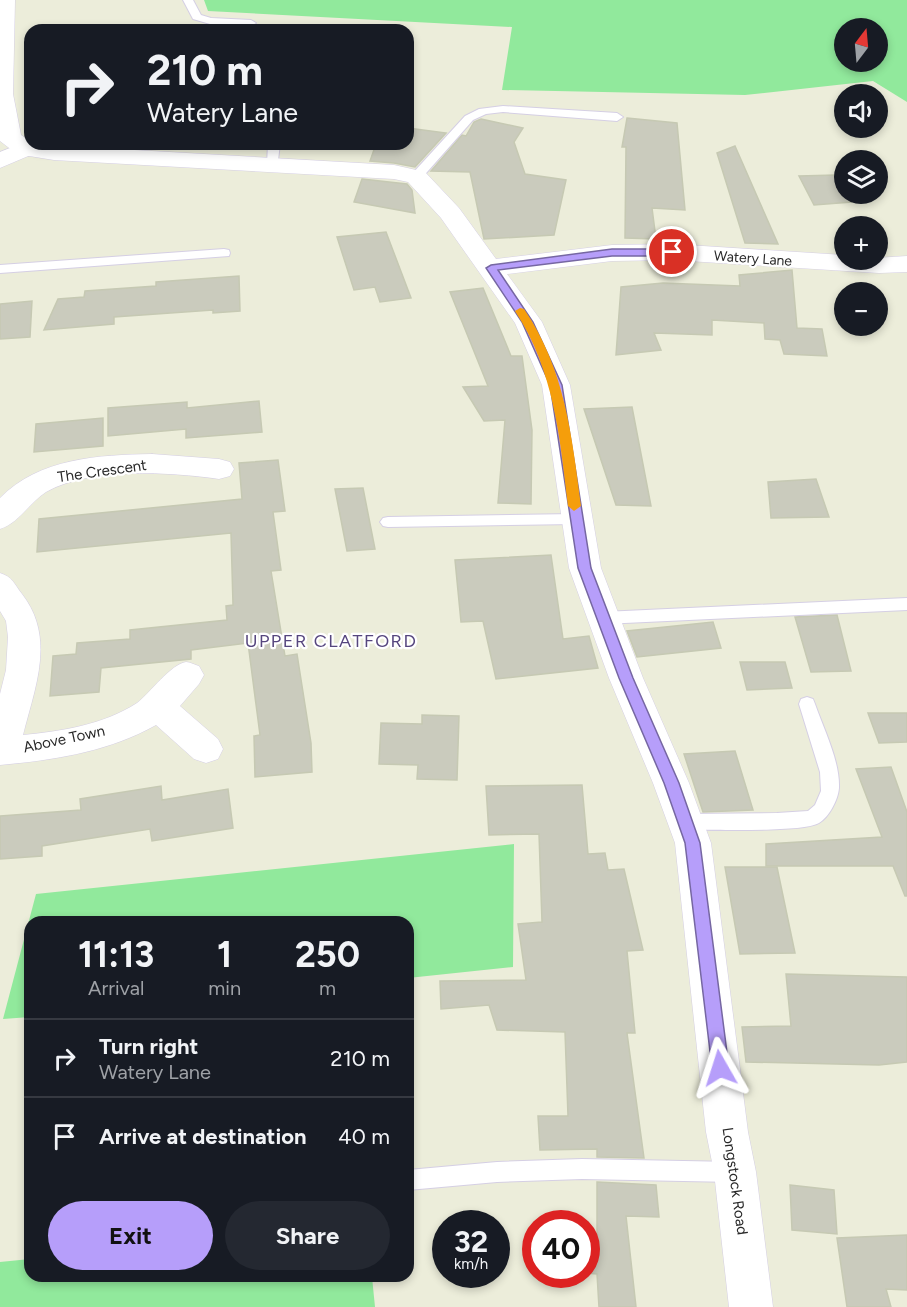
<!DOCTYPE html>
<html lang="en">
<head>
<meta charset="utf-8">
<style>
	body { margin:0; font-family:Figtree,sans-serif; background:#242831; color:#f1f3f6; height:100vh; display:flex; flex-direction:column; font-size:22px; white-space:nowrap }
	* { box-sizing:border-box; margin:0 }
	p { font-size:20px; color:#9ea1a6 }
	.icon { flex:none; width:33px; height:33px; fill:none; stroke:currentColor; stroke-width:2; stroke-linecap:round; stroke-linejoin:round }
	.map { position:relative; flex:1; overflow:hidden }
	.drawer { position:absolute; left:24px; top:916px; width:390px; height:366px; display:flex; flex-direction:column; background:#171b24; border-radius:18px; box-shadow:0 3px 9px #0003 }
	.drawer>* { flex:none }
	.guide { position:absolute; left:24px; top:24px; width:390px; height:126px; border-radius:18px; box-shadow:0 3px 9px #0003; background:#171b24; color:#f1f3f6; overflow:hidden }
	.needle { width:39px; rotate:16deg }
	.controls { position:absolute; left:834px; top:18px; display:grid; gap:12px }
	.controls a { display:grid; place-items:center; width:54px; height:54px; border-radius:50%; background:#171b24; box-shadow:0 3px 9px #0003; font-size:30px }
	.speed { position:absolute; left:432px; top:1210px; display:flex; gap:12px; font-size:30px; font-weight:700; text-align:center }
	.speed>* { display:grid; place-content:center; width:78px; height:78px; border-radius:50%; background:#171b24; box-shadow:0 3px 9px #0003; line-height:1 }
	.speed small { font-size:15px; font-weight:400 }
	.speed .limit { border:9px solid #d22; background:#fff; color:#111 }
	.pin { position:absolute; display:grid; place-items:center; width:51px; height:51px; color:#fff; margin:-26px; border:3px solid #fff; border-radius:50%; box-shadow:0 2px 6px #0007 }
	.me { position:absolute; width:66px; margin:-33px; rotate:354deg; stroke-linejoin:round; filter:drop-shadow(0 0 4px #0008) }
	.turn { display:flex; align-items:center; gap:21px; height:126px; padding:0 24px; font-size:27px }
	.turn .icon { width:78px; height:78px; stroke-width:2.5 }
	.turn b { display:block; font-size:42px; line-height:51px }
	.eta { display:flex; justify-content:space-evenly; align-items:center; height:102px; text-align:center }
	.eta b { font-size:36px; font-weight:700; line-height:42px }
	.primary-button { display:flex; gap:12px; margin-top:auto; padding:12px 24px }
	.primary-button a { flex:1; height:69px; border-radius:36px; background:#b69efa; color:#111; font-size:24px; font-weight:700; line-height:69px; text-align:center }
	.primary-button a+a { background:#242831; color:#f1f3f6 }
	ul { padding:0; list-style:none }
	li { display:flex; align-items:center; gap:18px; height:78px; padding:0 24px; border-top:2px solid #363941 }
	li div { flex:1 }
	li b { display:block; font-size:22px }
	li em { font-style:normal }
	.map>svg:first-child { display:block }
	.green { fill:#91e99c; fill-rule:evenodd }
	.building { fill:#cacbbd; stroke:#c6c9b3; stroke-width:1.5 }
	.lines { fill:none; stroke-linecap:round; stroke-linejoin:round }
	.lane-casing { stroke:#d5cfe4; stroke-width:2 }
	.street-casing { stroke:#d5cfe4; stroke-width:1 }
	.secondary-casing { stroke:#d5cfe4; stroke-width:1 }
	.lane { fill:#fff; fill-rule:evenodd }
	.street { fill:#fff; fill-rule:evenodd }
	.secondary { fill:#fff; fill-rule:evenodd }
	.route { fill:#b69efa; stroke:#7667a2; stroke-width:1.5 }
	.slow { fill:#f59e0b }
	.labels { text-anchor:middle; stroke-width:4.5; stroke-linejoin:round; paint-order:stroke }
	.far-street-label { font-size:14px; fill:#292929; stroke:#fff }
	.street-label { font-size:15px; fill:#292929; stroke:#fff }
	.quarter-label { font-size:18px; letter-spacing:1.5px; fill:#56467e; stroke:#fff }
</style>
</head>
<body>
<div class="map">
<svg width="907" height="1307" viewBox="0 0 907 1307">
	<rect width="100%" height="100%" fill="#ecedda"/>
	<g class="green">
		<path d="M204,0h703v102l-34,-21 -128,14 -243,-5 10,-63 -304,-16zM878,28v34h-34v-34z"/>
		<polygon points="514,844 513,967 408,978 408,922 30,922 30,1017 3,1019 36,894"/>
		<polygon points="30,1259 30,1276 372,1277 375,1307 0,1307 0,1262"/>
	</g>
	<g class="building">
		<polygon points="627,118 677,123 685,210 652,208 656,239 625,238 626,147 622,147"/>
		<polygon points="481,119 523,128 514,142 525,174 566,180 554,235 484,239 470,172 431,171 462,135 466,136 474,122"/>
		<polygon points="408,128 446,133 415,167 394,163 370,161 376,144 408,144"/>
		<polygon points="735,146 778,244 745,243 717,153"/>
		<polygon points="836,175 844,194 851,202 814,205 799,176"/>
		<polygon points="362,179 407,184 412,190 415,213 354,202"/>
		<polygon points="386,232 411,298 380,302 375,287 354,290 337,237"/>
		<polygon points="792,270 797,328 822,329 827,356 784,354 780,340 765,339 764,323 712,320 712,335 654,333 661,350 616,355 621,287 663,283 740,286 739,275"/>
		<polygon points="239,276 240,311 213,313 213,310 114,317 114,324 44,330 58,299 84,297 85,291 156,286 156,282"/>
		<polygon points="483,288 511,356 522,356 532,430 531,504 498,503 505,420 484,421 463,387 488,386 450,292"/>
		<polygon points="32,301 30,337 0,339 0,304"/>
		<polygon points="259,401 262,432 186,438 186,429 108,436 108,408 187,402 187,408"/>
		<polygon points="632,407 651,506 616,505 584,409"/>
		<polygon points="103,418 103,446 34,452 36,424"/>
		<polygon points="278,460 285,511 273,512 281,570 271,571 285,656 297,654 311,743 312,772 255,777 254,736 260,735 248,643 191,650 191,659 101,668 99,692 50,696 53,656 76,654 77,643 130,639 130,630 227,620 226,606 233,605 231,533 37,552 39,519 242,499 239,463"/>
		<polygon points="816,479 829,517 771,518 768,482"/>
		<polygon points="363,488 375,549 347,551 335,489"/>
		<polygon points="551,555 563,639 589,636 598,668 496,679 483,621 461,622 455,560"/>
		<polygon points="837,615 851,671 811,672 795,617"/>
		<polygon points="713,622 721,648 637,657 627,631"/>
		<polygon points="740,662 785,662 792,688 747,690"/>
		<polygon points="868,713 907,713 907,742 879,743"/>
		<polygon points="422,715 459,716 457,780 417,779 418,765 379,764 381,723 422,724"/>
		<polygon points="735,751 753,810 703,812 684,754"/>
		<polygon points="891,767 907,812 907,896 905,896 893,866 766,866 766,844 882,837 856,769"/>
		<polygon points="582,785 588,854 605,853 608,870 624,869 643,950 627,951 635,1033 627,1033 644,1158 597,1157 597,1149 540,1150 538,1116 568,1116 565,1032 497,1030 489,1005 441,1009 440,981 526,980 518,924 542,922 539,834 489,835 486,786"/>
		<polygon points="161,786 162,800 228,789 233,828 152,841 150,829 42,846 42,856 0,859 0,816 81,810 80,799"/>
		<polygon points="725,867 777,867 795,953 740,954"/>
		<polygon points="786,974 907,977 907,1062 879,1065 746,1062 742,1027 791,1026"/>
		<polygon points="597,1182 656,1185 659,1217 626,1216 636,1307 599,1307 597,1274 586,1273 586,1235 597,1236"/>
		<polygon points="790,1185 834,1190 837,1234 792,1230"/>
		<polygon points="907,1235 907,1290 886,1289 891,1307 847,1307 837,1238"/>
	</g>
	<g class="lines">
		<defs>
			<g id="lane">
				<polygon points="183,0 193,0 201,15 211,18 251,20 256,23 251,26 210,24 193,19"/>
				<polygon points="503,106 617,113 623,117 617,121 503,112 486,114 473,120 420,180 412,180 412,174 465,116 479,109"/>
				<polygon points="268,144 280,144 277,168 273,169 267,165"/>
				<polygon points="224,249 229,250 230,253 229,256 0,273 0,265"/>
				<polygon points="576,514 581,515 584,519 581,523 576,524 388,527 383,526 380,522 383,518 388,517"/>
				<polygon points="907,598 907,610 603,624 597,622 595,618 597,614 603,612"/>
				<path d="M807,697l6,2 2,5c9,26 25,57 24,84 -1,12 -10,29 -20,35 -17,10 -110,6 -134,7l-6,-3 -3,-5 3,-5 6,-3 92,-1 31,-2 7,-6 6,-14 -1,-19 -21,-68 2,-5z"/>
				<polygon points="582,1159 734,1162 741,1165 745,1172 741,1179 734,1182 582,1179 497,1182 408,1190 408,1170 497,1162"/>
			</g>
			<g id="street">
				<polygon points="25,142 34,144 37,149 33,154 0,168 0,152"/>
				<path d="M152,454l67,5 11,3 4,7 -4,7 -11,3c-49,-7 -129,-12 -173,13 -17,11 -27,31 -46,37v-31c39,-40 99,-43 152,-44z"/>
				<path d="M0,573c13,4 14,11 22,21 34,44 13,93 1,141 39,-4 80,-10 114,-32 13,-10 34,-39 49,-41 4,0 9,3 13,4l5,9 -5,9 -19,22 38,33 5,10 -5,10 -12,4 -12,-4 -38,-34c-48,27 -102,35 -156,40v-71l6,-24 2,-33 -2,-16 -6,-10z"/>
			</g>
			<polygon id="secondary" points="0,0 15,0 13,94 21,135 30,141 30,144 394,165 425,172 459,208 496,259 612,245 672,244 844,255 844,260 907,256 907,272 879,273 672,260 612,261 507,274 542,322 570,385 601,568 643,678 689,783 711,843 748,1132 756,1172 773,1307 729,1307 714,1172 706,1132 675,843 653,783 609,678 569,568 542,385 515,323 441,218 408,182 394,179 54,160 17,154 0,141"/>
		</defs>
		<use href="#lane" class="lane-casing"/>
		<use href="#street" class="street-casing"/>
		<use href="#secondary" class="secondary-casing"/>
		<use href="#lane" class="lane"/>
		<use href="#street" class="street"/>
		<use href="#secondary" class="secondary"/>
	</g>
	<polygon class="route" points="612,249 672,249 677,252 672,256 612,256 498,270 533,322 562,385 591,568 633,678 679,783 700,843 729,1068 726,1074 720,1076 714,1074 712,1068 685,843 664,783 619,678 578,568 550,385 522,322 486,268 491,265"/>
	<path class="slow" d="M520,308l4,1c41,60 48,127 57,197l-7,5 -6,-5c-8,-68 -14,-136 -53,-195z"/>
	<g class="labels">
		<g class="far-street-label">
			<text transform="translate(753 258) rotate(4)" y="5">Watery Lane</text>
		</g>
		<g class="street-label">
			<text transform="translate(102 471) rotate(-8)" y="5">The Crescent</text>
			<text transform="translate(64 739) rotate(-12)" y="5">Above Town</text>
			<text transform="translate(735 1181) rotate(82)" y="5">Longstock Road</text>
		</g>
		<g class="quarter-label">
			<text x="331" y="647">UPPER CLATFORD</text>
		</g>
	</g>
</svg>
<div class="controls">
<a><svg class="needle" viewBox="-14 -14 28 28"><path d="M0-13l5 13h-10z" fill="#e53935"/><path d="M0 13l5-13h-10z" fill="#9ea1a6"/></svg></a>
<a><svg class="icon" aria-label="sound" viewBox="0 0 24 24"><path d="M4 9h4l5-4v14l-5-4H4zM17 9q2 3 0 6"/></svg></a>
<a><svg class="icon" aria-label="layers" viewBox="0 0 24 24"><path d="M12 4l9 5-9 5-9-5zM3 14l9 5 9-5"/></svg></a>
<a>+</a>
<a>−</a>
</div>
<div class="speed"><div>32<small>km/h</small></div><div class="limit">40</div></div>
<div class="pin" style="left:672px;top:252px;background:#d93025"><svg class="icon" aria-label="arrive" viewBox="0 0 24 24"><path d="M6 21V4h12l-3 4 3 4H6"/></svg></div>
<svg class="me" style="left:720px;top:1068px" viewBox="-20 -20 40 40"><path d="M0-17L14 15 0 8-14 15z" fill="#b69efa" stroke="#fff" stroke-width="4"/></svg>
<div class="guide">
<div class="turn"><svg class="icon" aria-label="right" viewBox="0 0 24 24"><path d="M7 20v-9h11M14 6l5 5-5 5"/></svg><div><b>210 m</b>Watery Lane</div></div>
</div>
<section class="drawer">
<div class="eta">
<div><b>11:13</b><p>Arrival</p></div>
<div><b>1</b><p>min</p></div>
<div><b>250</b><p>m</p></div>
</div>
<ul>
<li><svg class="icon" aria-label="right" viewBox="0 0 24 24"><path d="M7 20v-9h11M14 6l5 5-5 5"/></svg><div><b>Turn right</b><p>Watery Lane</p></div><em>210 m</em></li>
<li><svg class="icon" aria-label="arrive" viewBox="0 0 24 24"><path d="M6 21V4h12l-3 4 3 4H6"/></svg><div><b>Arrive at destination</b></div><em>40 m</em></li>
</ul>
<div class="primary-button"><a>Exit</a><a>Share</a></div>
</section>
</div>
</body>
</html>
